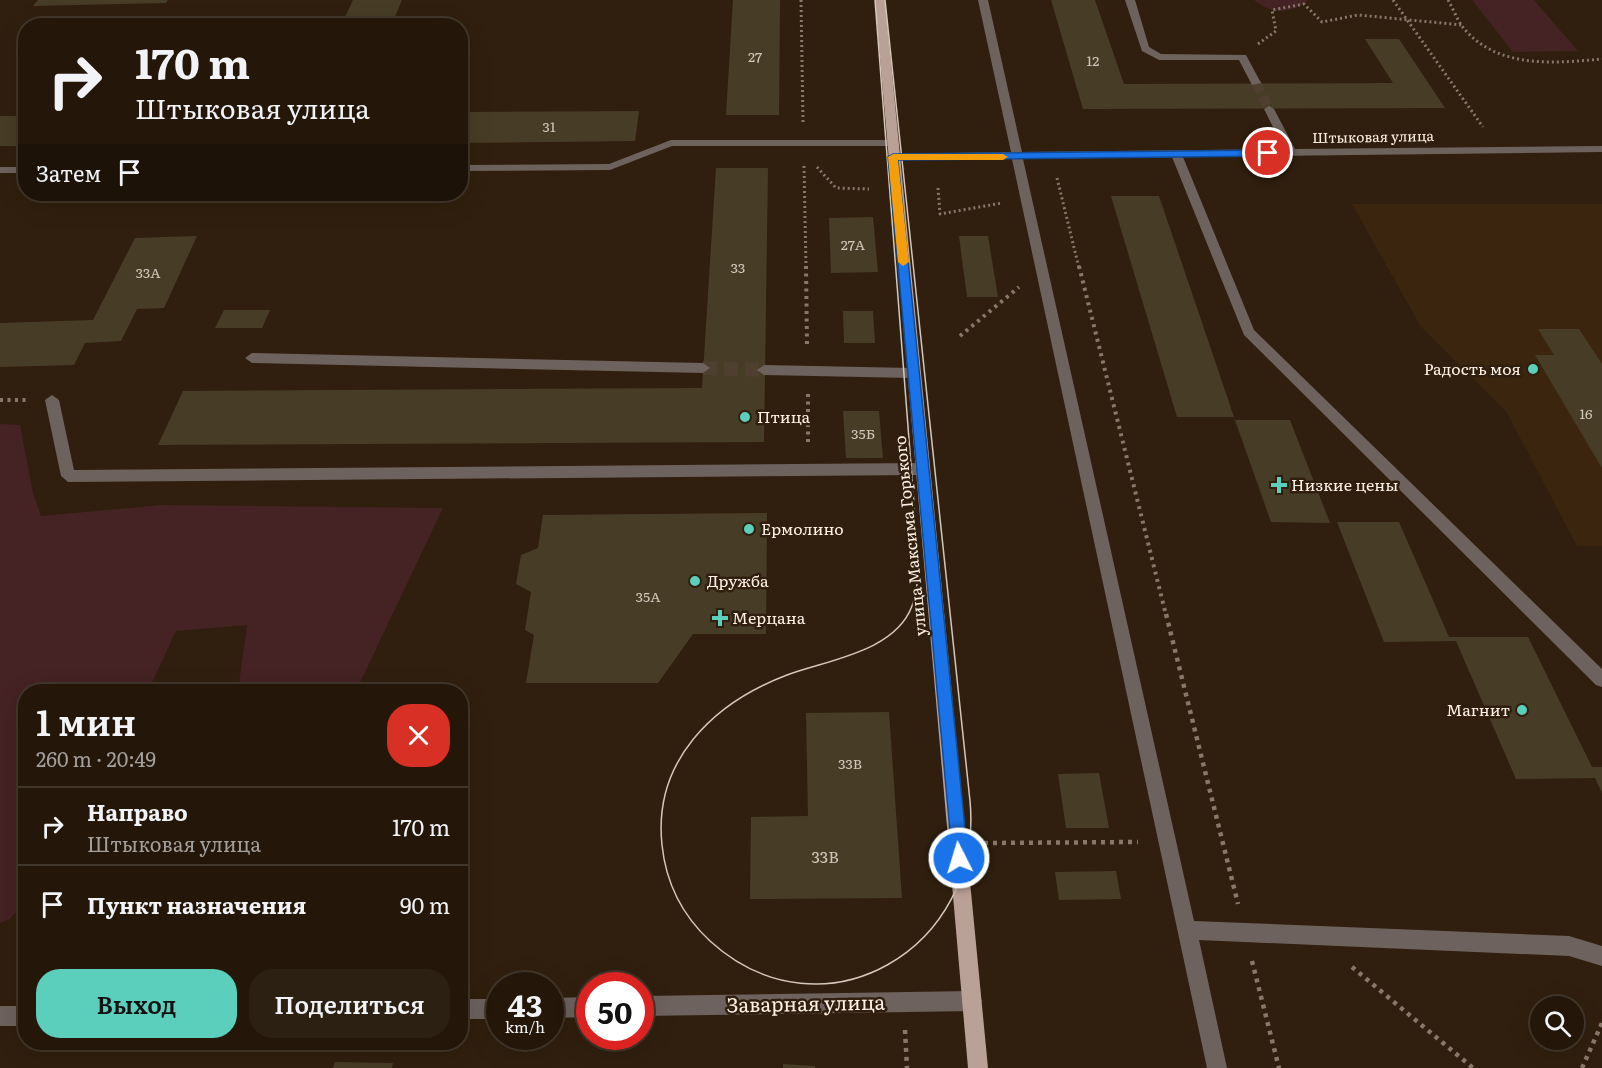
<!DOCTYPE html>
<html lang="ru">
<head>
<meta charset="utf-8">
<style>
	body { margin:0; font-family:Literata,serif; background:#2c2013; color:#f1f3f6; height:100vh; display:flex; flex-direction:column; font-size:22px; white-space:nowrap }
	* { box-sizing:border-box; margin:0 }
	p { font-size:20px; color:#a39f9c }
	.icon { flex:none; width:33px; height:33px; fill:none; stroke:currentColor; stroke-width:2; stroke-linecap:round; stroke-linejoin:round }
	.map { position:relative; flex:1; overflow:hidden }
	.side { position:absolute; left:18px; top:684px; width:450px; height:366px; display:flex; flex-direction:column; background:#24170a; border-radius:24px; box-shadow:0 6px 24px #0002,0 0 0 2px #41362b }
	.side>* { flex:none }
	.banner { position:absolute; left:18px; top:18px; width:450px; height:183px; border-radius:24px; box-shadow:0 6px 24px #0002,0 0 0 2px #41362b; background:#24170a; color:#f1f3f6; overflow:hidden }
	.tools { position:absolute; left:1530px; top:996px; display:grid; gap:12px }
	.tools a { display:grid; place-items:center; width:54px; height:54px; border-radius:50%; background:#24170a; box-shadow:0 6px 24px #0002,0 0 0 2px #41362b; font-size:30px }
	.speed { position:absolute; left:486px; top:972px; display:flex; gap:12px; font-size:30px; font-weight:700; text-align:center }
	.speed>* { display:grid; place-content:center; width:78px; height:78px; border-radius:50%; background:#24170a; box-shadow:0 6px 24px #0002,0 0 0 2px #41362b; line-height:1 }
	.speed small { font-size:15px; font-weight:400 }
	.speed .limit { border:9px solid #d22; background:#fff; color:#111 }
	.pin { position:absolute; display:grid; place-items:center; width:51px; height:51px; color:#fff; margin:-26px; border:3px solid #fff; border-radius:50%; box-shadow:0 2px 6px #0007 }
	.me { position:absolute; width:66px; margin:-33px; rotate:355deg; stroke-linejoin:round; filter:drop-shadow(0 0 4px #0008) }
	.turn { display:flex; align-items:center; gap:21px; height:126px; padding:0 18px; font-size:27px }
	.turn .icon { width:78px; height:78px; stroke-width:2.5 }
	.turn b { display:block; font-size:42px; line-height:51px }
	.then { display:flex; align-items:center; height:57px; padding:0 18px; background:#0003; gap:12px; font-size:22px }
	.round { display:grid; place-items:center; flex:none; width:63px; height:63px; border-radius:24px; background:#2c2013 }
	.overview { display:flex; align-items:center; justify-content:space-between; height:102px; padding:0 18px }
	h1 { font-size:36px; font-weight:600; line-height:45px }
	.button { display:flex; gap:12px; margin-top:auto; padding:12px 18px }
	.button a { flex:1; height:69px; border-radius:24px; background:#5bcebc; color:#111; font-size:24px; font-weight:600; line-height:69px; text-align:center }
	.button a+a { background:#2c2013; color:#f1f3f6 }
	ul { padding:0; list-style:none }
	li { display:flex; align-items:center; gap:18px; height:78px; padding:0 18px; border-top:2px solid #41362b }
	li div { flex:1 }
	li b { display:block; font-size:22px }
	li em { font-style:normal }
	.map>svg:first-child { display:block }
	.built { fill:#3c250f }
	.green { fill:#452224 }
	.building { fill:#473d26 }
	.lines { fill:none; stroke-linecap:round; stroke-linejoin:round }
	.minor-tunnel-far1 { stroke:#4f3f2f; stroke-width:10; stroke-dasharray:10 5; stroke-linecap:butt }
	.minor-tunnel { stroke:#4f3f2f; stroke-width:14; stroke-dasharray:14 7; stroke-linecap:butt }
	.path-far2 { stroke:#87786a; stroke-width:3; stroke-dasharray:2 3; stroke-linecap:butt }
	.path-far1 { stroke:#87786a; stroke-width:4; stroke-dasharray:3 4.5; stroke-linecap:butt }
	.path { stroke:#87786a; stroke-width:4.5; stroke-dasharray:4 5; stroke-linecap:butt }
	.minor { fill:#6e625e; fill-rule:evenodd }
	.major { fill:#baa198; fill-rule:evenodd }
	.tram { stroke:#d4c7bb; stroke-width:1.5 }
	.route { fill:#1a73e8; stroke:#114b97; stroke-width:1.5 }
	.slow { fill:#f59e0b }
	.poi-dot { fill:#5bcebc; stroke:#301f0e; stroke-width:2 }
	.labels { text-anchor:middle; stroke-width:5; stroke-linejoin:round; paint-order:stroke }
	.number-label { font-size:14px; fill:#d0c5b7 }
	.far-street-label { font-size:14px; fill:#fef2e7; stroke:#301f0e }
	.poi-label { font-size:16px; fill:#fef2e7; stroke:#301f0e; text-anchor:start }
	.street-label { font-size:16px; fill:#fef2e7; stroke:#301f0e }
	.near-number-label { font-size:16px; fill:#d0c5b7 }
	.near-street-label { font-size:20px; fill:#fef2e7; stroke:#301f0e }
</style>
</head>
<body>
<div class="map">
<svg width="1602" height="1068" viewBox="0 0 1602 1068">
	<rect width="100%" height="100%" fill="#301f0e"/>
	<polygon class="built" points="1352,204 1602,204 1602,546 1577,546 1506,411 1421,327"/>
	<g class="green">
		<path d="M1254,0h55c-17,14 -38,15 -55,0z"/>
		<polygon points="1472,0 1534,0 1578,51 1513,52"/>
		<polygon points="0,424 20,425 33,493 41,516 162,505 443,508 356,691 238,691 247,625 176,631 148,691 26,692 25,902 10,919 0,923"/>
	</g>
	<g class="building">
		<polygon points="38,0 168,0 166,3 33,6"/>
		<polygon points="353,0 402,0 391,26 341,26"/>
		<polygon points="733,0 780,0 779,115 726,115"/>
		<polygon points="1051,0 1095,0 1124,84 1393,83 1365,39 1399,39 1445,108 1083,109"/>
		<polygon points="639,111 635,141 460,143 460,112"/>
		<rect x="0" y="116" width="26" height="30"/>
		<polygon points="716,168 768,168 764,442 158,445 183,391 702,388"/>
		<polygon points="1111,196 1159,196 1234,417 1177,417"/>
		<polygon points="873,217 878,272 831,273 829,218"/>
		<polygon points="197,236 164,308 137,309 121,341 85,343 74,365 0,367 0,323 93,320 135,238"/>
		<polygon points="959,236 988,236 998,297 967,297"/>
		<polygon points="224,310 270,310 262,328 215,328"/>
		<polygon points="843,311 873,311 875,343 844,343"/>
		<polygon points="1538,329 1579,329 1602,364 1602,468 1535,355 1554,355"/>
		<polygon points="843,411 879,411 883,458 846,458"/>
		<polygon points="1235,420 1290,420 1330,523 1271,522"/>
		<polygon points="767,513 766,634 693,634 658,683 526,683 534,635 525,630 531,592 516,584 521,555 538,548 543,515"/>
		<polygon points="1337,522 1399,522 1449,637 1528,637 1592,767 1602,767 1602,793 1595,778 1516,779 1456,641 1384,642"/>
		<polygon points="889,712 902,898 750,899 751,817 808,816 806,713"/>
		<polygon points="1099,773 1109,828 1066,828 1058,774"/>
		<polygon points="1116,871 1121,899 1059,900 1055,872"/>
		<polygon points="335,1062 393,1063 392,1068 333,1068"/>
		<polygon points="783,1064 815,1066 815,1068 783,1068"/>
	</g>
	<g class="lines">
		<polyline class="minor-tunnel-far1" points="1256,83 1269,109"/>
		<polyline class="minor-tunnel" points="703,368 764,370"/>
		<g class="path-far2">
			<polyline points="801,0 803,122"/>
			<polyline points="1393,0 1483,127"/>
			<path d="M1448,0c6,10 10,23 19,32 35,37 89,31 135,27"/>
			<polyline points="1258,44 1276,31 1272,10 1304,4 1322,22 1358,15 1462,25"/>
			<polyline points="804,166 806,268"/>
			<polyline points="817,167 836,188 869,189"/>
			<polyline points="1057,178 1079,268"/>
			<polyline points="938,188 940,214 1002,203"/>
		</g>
		<g class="path-far1">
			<polyline points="806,266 807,347"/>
			<polyline points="1079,266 1166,615"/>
			<polyline points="960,336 1019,287"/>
			<polyline points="808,394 808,446"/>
			<polyline points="0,400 30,400"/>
		</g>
		<g class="path">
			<polyline points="1166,614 1238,904"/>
			<polyline points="984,843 1138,842"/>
			<polyline points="1252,961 1279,1068"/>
			<polyline points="1352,967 1473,1068"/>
			<polyline points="905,1030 907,1068"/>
			<polyline points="1582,1068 1602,1023"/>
		</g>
		<g class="minor">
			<polygon points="978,0 988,0 1022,152 1284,149 1264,109 1269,106 1274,109 1295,149 1602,146 1602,152 1183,157 1254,330 1602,669 1602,687 1596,685 1244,335 1172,157 1023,159 1194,921 1569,936 1602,946 1602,966 1569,956 1199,940 1227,1068 1207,1068 1012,159 893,160 887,157 893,154 1011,152"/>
			<polygon points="1125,0 1135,0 1149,47 1161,54 1246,55 1261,83 1252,85 1239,60 1159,60 1142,51"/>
			<polygon points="671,140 892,140 897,143 892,146 672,146 610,170 460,171 460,165 609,164"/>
			<rect x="0" y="167" width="26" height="6"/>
			<polygon points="252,353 703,363 710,368 703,373 252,363 245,358"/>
			<polygon points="764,365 912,368 919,373 912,378 764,375 757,370"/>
			<polygon points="52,395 59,400 74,470 921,463 928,469 921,475 68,482 61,476 45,400"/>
			<polygon points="972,991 979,994 982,1001 979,1008 972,1011 640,1016 640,996"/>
			<polygon points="590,997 590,1017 550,1018 550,998"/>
			<rect x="460" y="999" width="40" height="20"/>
			<rect x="0" y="1006" width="26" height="20"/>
		</g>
		<polygon class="major" points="875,0 885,0 988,1068 968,1068"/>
		<path class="tram" d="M875,0l41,530c1,24 5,53 -4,76 -17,46 -85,54 -125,69 -74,28 -134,86 -125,170 4,39 20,70 48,96 113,103 274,7 260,-140l-85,-801"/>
	</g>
	<polygon class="route" points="1268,150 1273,153 1272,156 898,160 968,858 965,864 959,867 953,864 888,157 893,154"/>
	<polygon class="slow" points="893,154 1003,154 1008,157 1003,160 898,160 909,262 903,266 898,262 888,157"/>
	<g class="poi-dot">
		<circle cx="1533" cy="369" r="6"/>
		<circle cx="745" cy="417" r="6"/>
		<path d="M1276 476h6v6h6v6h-6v6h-6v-6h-6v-6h6z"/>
		<circle cx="749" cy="529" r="6"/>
		<circle cx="695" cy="581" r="6"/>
		<path d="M717 609h6v6h6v6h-6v6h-6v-6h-6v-6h6z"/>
		<circle cx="1522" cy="710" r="6"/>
	</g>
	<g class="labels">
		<g class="number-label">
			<text x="755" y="62">27</text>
			<text x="1093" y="66">12</text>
			<text x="549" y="132">31</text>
			<text x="853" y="250">27А</text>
			<text x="738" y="273">33</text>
			<text x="148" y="278">33А</text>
			<text x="1586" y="419">16</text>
			<text x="863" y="439">35Б</text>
			<text x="648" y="602">35А</text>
			<text x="850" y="769">33В</text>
		</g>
		<g class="far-street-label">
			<text transform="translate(1373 137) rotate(-1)" y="5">Штыковая улица</text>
		</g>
		<g class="poi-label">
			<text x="1521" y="375" text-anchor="end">Радость моя</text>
			<text x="757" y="423">Птица</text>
			<text x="1291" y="491">Низкие цены</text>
			<text x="761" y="535">Ермолино</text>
			<text x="707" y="587">Дружба</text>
			<text x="732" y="624">Мерцана</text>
			<text x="1510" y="716" text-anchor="end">Магнит</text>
		</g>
		<g class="street-label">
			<text transform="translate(910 536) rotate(-96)" y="6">улица Максима Горького</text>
		</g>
		<g class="near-number-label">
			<text x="825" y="863">33В</text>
		</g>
		<g class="near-street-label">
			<text transform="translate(806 1004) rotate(-1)" y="7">Заварная улица</text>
		</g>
	</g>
</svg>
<div class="tools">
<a><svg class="icon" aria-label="search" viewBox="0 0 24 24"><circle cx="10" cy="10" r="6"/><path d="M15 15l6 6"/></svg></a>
</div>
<div class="speed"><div>43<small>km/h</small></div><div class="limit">50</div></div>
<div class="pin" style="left:1268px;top:153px;background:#d93025"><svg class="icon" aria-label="arrive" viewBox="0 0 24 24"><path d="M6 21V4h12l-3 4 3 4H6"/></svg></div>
<svg class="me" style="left:959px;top:858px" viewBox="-20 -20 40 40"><circle r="17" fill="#1a73e8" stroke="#fff" stroke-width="3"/><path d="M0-11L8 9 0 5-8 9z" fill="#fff"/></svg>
<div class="banner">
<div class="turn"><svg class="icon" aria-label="right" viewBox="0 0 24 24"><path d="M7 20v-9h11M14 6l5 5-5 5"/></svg><div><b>170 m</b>Штыковая улица</div></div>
<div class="then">Затем<svg class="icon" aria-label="arrive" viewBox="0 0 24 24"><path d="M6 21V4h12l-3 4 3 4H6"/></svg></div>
</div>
<section class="side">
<div class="overview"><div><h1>1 мин</h1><p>260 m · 20:49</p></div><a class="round" style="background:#d93025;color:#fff"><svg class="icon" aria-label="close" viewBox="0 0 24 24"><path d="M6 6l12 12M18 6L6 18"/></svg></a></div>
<ul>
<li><svg class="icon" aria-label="right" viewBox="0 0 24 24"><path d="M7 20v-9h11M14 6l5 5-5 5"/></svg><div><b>Направо</b><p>Штыковая улица</p></div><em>170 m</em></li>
<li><svg class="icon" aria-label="arrive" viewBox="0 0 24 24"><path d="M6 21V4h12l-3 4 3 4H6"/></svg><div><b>Пункт назначения</b></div><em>90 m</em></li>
</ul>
<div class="button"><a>Выход</a><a>Поделиться</a></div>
</section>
</div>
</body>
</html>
